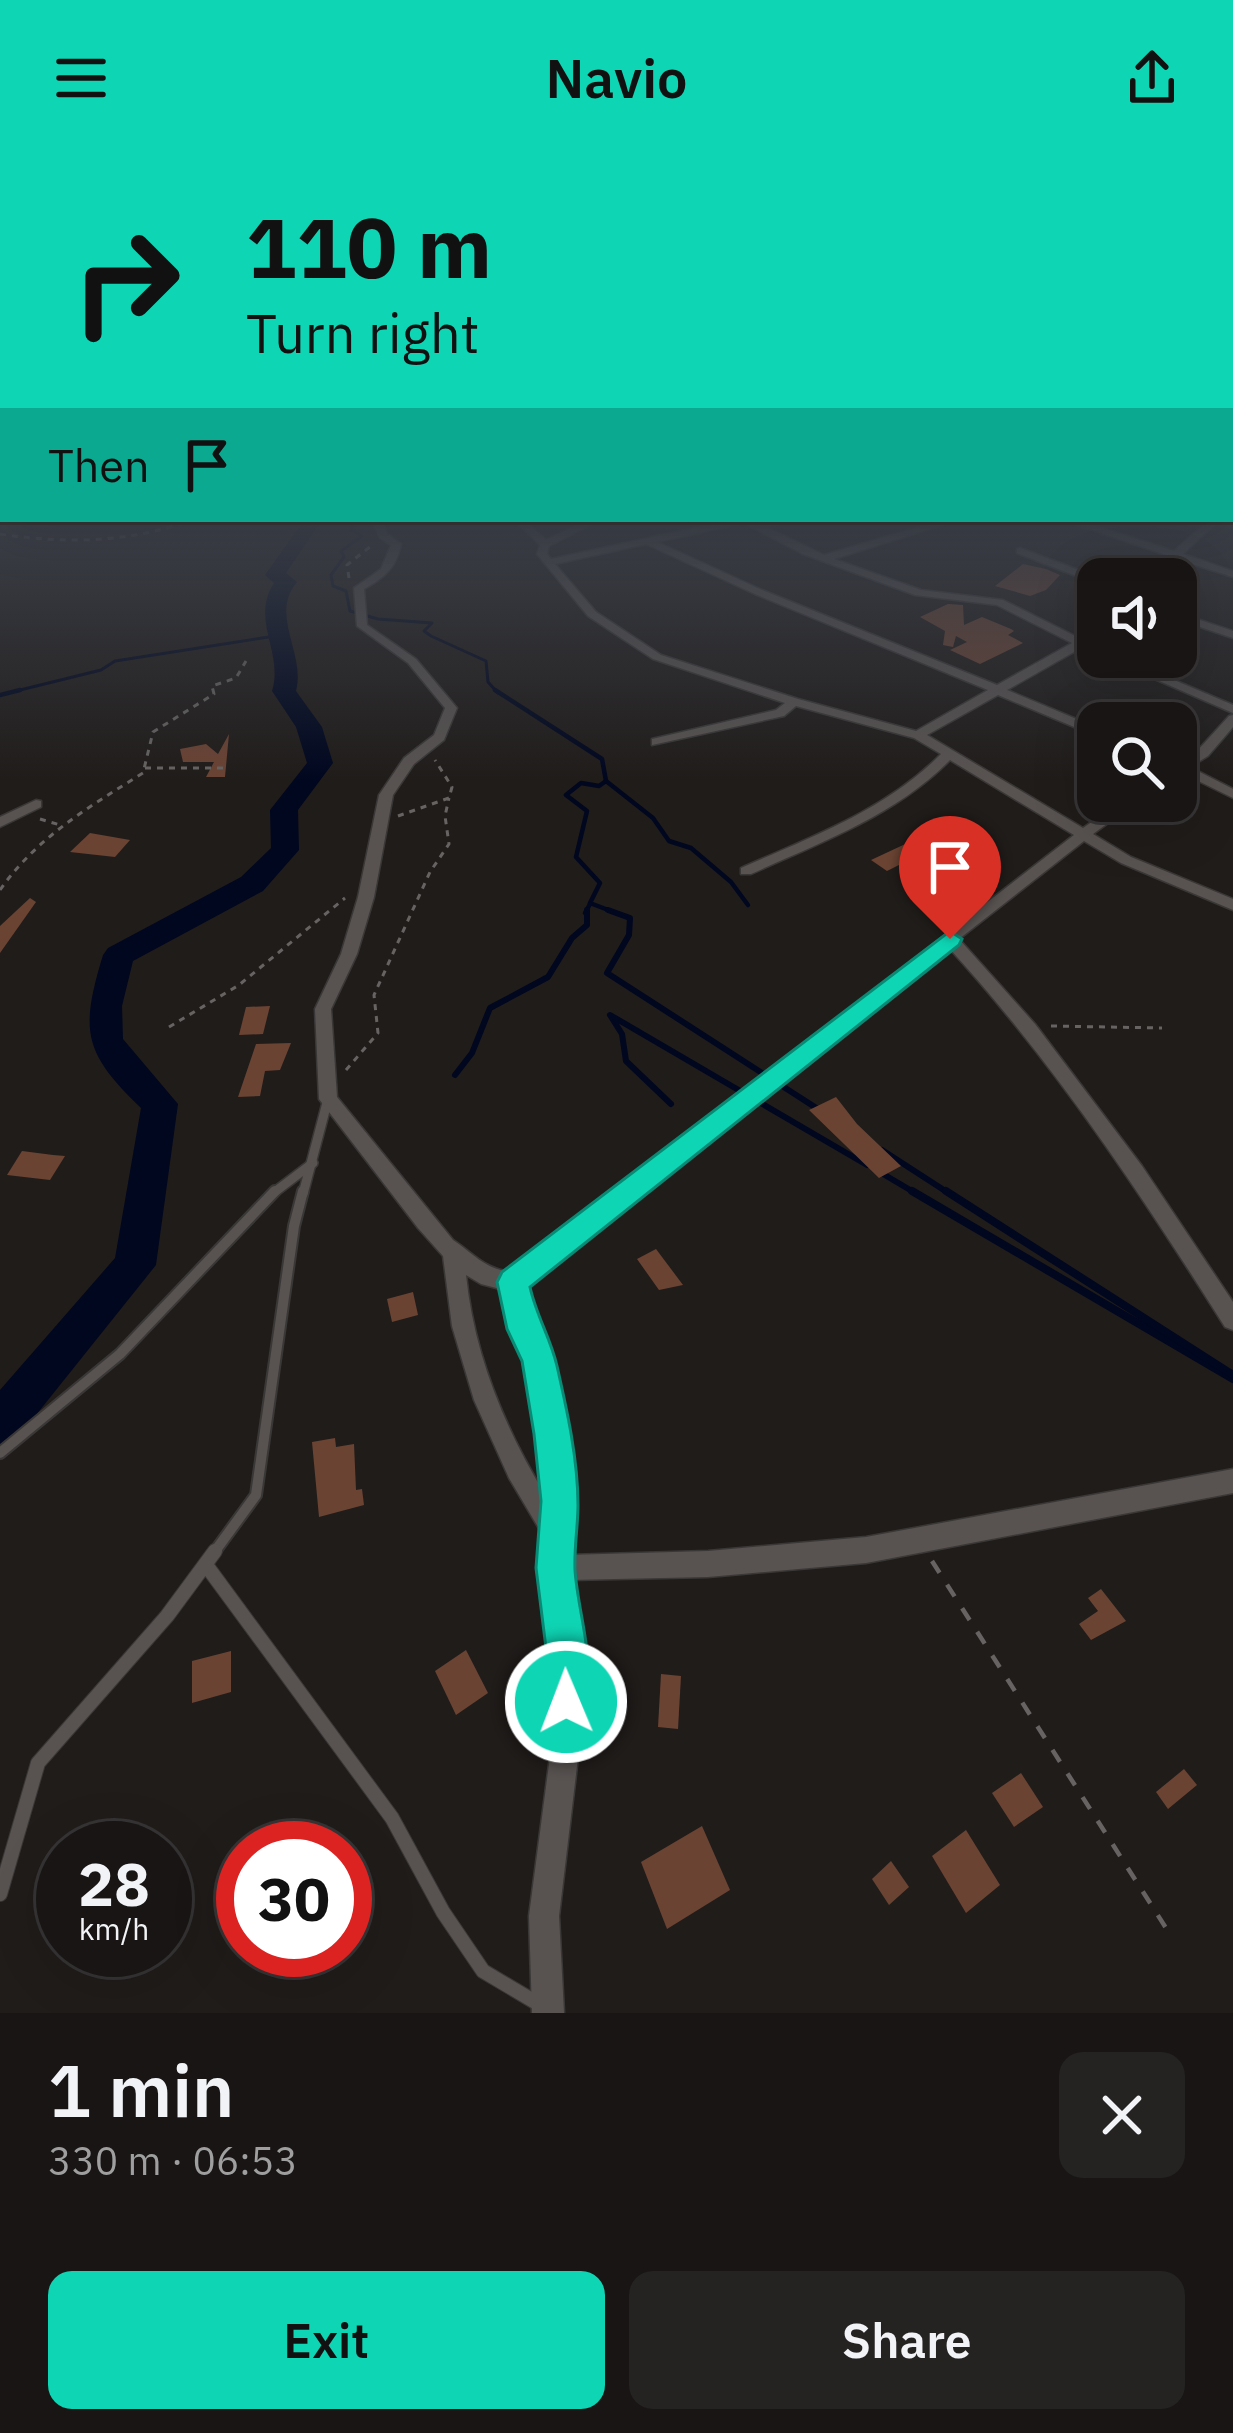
<!DOCTYPE html>
<html lang="en">
<head>
<meta charset="utf-8">
<style>
	body { margin:0; font-family:"IBM Plex Sans",sans-serif; background:#252222; color:#f1f3f6; height:100vh; display:flex; flex-direction:column; font-size:45px; white-space:nowrap }
	* { box-sizing:border-box; margin:0 }
	p { font-size:39px; color:#9f9fa0 }
	.icon { flex:none; width:66px; height:66px; fill:none; stroke:currentColor; stroke-width:2; stroke-linecap:round; stroke-linejoin:round }
	.map { position:relative; height:1857px; overflow:hidden }
	.panel { display:flex; flex-direction:column; background:#181514; flex:1 }
	.panel>* { flex:none }
	.hud { position:absolute; left:0px; top:0px; width:1233px; height:366px; box-shadow:0 12px 48px #0002,0 0 0 3px #363434; background:#0ed5b4; color:#111; overflow:hidden }
	.fabs { position:absolute; left:1077px; top:402px; display:grid; gap:24px }
	.fabs a { display:grid; place-items:center; width:120px; height:120px; border-radius:24px; background:#181514; box-shadow:0 12px 48px #0002,0 0 0 3px #363434; font-size:60px }
	.speed { position:absolute; left:36px; top:1665px; display:flex; gap:24px; font-size:60px; font-weight:700; text-align:center }
	.speed>* { display:grid; place-content:center; width:156px; height:156px; border-radius:50%; background:#181514; box-shadow:0 12px 48px #0002,0 0 0 3px #363434; line-height:1 }
	.speed small { font-size:30px; font-weight:400 }
	.speed .limit { border:18px solid #d22; background:#fff; color:#111 }
	.pin { position:absolute; display:grid; place-items:center; width:102px; height:102px; color:#fff; margin:-123px -51px; border-radius:50% 50% 50% 0; rotate:-45deg; box-shadow:0 0 12px #0007 }
	.pin .icon { rotate:45deg }
	.me { position:absolute; width:132px; margin:-66px; rotate:359deg; stroke-linejoin:round; filter:drop-shadow(0 0 9px #0008) }
	.turn { display:flex; align-items:center; gap:42px; height:252px; padding:0 48px; font-size:54px }
	.turn .icon { width:156px; height:156px; stroke-width:2.5 }
	.turn b { display:block; font-size:84px; line-height:102px }
	.then { display:flex; align-items:center; height:114px; padding:0 48px; background:#0003; gap:24px; font-size:45px }
	.round { display:grid; place-items:center; flex:none; width:126px; height:126px; border-radius:24px; background:#252222 }
	.summary { display:flex; align-items:center; justify-content:space-between; height:204px; padding:0 48px }
	h1 { font-size:72px; font-weight:600; line-height:90px }
	.cta { display:flex; gap:24px; margin-top:auto; padding:24px 48px }
	.cta a { flex:1; height:138px; border-radius:24px; background:#0ed5b4; color:#111; font-size:48px; font-weight:600; line-height:138px; text-align:center }
	.cta a+a { background:#252222; color:#f1f3f6 }
	header { display:flex; justify-content:space-between; align-items:center; height:156px; padding:0 48px; background:#0ed5b4; color:#111; font-size:54px; font-weight:600 }
	.map>svg:first-child { display:block }
	.lines { fill:none; stroke-linecap:round; stroke-linejoin:round }
	.stream-far3 { stroke:#00071f; stroke-width:3 }
	.stream-far2 { stroke:#00071f; stroke-width:4.5 }
	.stream-far1 { stroke:#00071f; stroke-width:6 }
	.stream { stroke:#00071f; stroke-width:8 }
	.river { fill:#00071f; fill-rule:evenodd }
	.building { fill:#6a4333 }
	.service-far2-casing { stroke:#3a3837; stroke-width:12 }
	.service-far1-casing { stroke:#3a3837; stroke-width:14 }
	.service-casing { stroke:#3a3837; stroke-width:16 }
	.minor-casing { stroke:#3a3837; stroke-width:3 }
	.path-far1 { stroke:#666362; stroke-width:3; stroke-dasharray:6 6; stroke-linecap:butt }
	.path { stroke:#666362; stroke-width:4.5; stroke-dasharray:14 14; stroke-linecap:butt }
	.service-far2 { stroke:#585351; stroke-width:9 }
	.service-far1 { stroke:#585351; stroke-width:10 }
	.service { stroke:#585351; stroke-width:14 }
	.minor { fill:#585351; fill-rule:evenodd }
	.route { fill:#0ed5b4; stroke:#098a75; stroke-width:3 }
</style>
</head>
<body>
<header><svg class="icon" aria-label="menu" viewBox="0 0 24 24"><path d="M4 6h16M4 12h16M4 18h16"/></svg>Navio<svg class="icon" aria-label="share" viewBox="0 0 24 24"><path d="M12 15V3M7 8l5-5 5 5M5 13v7h14v-7"/></svg></header>
<div class="map">
<svg width="1233" height="1857" viewBox="0 0 1233 1857">
	<rect width="100%" height="100%" fill="#201c1a"/>
	<g class="lines">
		<g class="stream-far3">
			<polyline points="356,364 351,374 362,380 341,395 344,401 331,419 333,430 346,435 350,455 378,463 432,467 424,475 431,480 486,505 488,526 498,537"/>
			<polyline points="8,537 101,514 115,505 275,480"/>
		</g>
		<g class="stream-far2">
			<polyline points="495,534 602,603 606,625 599,630 581,627 566,639 587,655 576,701 600,727 590,747 616,757"/>
			<polyline points="0,539 20,534"/>
			<polyline points="606,625 653,662 669,685 691,692 731,726 748,749"/>
			<polyline points="585,757 590,748"/>
		</g>
		<g class="stream-far1">
			<polyline points="608,754 630,762 629,779 607,817 821,955"/>
			<polyline points="455,919 472,897 490,852 548,821 572,782 587,769 587,754"/>
			<polyline points="671,948 626,905 622,878 610,859 867,1009"/>
			<polyline points="882,994 950,1038"/>
			<polyline points="878,1015 917,1038"/>
		</g>
		<g class="stream">
			<polyline points="912,1035 1233,1223"/>
			<polyline points="946,1035 1233,1219"/>
		</g>
		<path class="river" d="M304,364h18l-36,53 11,9c-28,33 9,71 -1,109l26,36 11,36 -35,47 1,40 -36,41 -130,70 -11,45 1,33 55,65 -22,161 -140,175 -16,6v-56l115,-132 26,-150c-58,-56 -61,-77 -38,-153l5,-7 133,-71 30,-29 -1,-38 37,-47 -11,-36 -24,-36c12,-38 -22,-71 2,-108l-9,-8z"/>
	</g>
	<g class="building">
		<polygon points="1023,408 1046,413 1060,419 1046,434 1030,440 995,430"/>
		<polygon points="948,448 963,449 964,469 982,461 1011,473 1014,475 1008,479 1023,487 980,508 950,494 967,486 956,480 953,491 943,489 945,475 920,461"/>
		<polygon points="229,578 225,621 206,621 214,606 183,606 180,593 206,588 218,598"/>
		<polygon points="931,676 957,691 934,703 925,696 887,715 871,704"/>
		<polygon points="90,677 130,684 115,701 70,696"/>
		<polygon points="30,742 36,746 0,797 0,770"/>
		<polygon points="270,850 263,878 239,879 246,851"/>
		<polygon points="291,887 280,914 265,915 260,940 238,941 256,888"/>
		<polygon points="836,941 857,968 901,1010 879,1022 809,954"/>
		<polygon points="22,995 53,999 65,1000 50,1024 7,1019"/>
		<polygon points="656,1093 683,1129 659,1134 637,1103"/>
		<polygon points="413,1136 418,1159 392,1166 387,1143"/>
		<polygon points="335,1282 336,1291 354,1288 356,1334 362,1333 364,1349 319,1361 312,1286"/>
		<polygon points="1101,1433 1126,1465 1091,1484 1079,1468 1098,1455 1088,1442"/>
		<polygon points="466,1494 488,1537 456,1559 435,1515"/>
		<polygon points="231,1495 231,1536 192,1547 192,1505"/>
		<polygon points="661,1518 681,1520 678,1573 658,1571"/>
		<polygon points="1184,1613 1197,1629 1168,1653 1156,1636"/>
		<polygon points="1021,1617 1043,1651 1014,1671 992,1637"/>
		<polygon points="702,1670 730,1734 667,1773 641,1706"/>
		<polygon points="966,1674 1000,1729 966,1757 932,1700"/>
		<polygon points="891,1705 909,1731 889,1749 872,1723"/>
	</g>
	<g class="lines">
		<defs>
			<g id="service-far2">
				<polyline points="272,1038 313,1007"/>
				<polyline points="303,1038 328,943"/>
			</g>
			<g id="service-far1">
				<polyline points="0,1297 120,1198 275,1035"/>
				<polyline points="213,1398 256,1339 294,1070 303,1035"/>
			</g>
			<g id="service">
				<polyline points="206,1409 392,1662 443,1756 483,1815 542,1850"/>
				<polyline points="0,1738 38,1607 167,1460 215,1395"/>
			</g>
			<g id="minor">
				<path d="M372,364h10l5,14 14,10c-4,23 -17,34 -37,45l3,36 49,34 41,49 -13,32 -30,24 -21,31 -19,102 -17,57 -26,55 6,88 116,143c20,13 30,28 57,32l564,-437 -124,-75c-55,56 -129,82 -199,114h-10v-6c70,-31 145,-58 200,-114l-27,-16 -118,-32 -12,10 -132,29v-6l124,-29 9,-7 -132,-44 -65,-43 -51,-62 3,-9 -26,-25h10l22,20 42,-20h12l-51,26 -2,8 4,5 181,-39 26,3 39,-3 -31,7 58,28 119,-35h15l-124,39 87,31 82,10 76,38 19,-13v9l-10,8 10,6v7l-17,-7 -74,42 91,38v9l-100,-42 -71,40 156,93 39,-27h16l-45,33 38,23 102,42v11l-112,-47 -37,-22 -125,98 76,85 107,142 91,136v28l-8,-3c-84,-133 -170,-263 -276,-379l-425,337 10,43 16,32 14,74 7,67 -3,54 140,-4 158,-14 367,-68v24l-367,70 -158,14 -139,3 11,76 -1,93 -20,167 5,97h-32l-3,-97 22,-167 3,-93 -12,-88 2,-31 -35,-59 -35,-78 -22,-74 -9,-70 -25,-28 -99,-129 -4,-90 26,-55 17,-57 21,-102 25,-37 30,-23 11,-27 -37,-45 -51,-37 -3,-38 27,-19 10,-24 -11,-7zM744,367l59,31 112,41 82,10 75,38 -75,42 -235,-95 -105,-48zM646,388l109,50 233,96 -72,41 -118,-32 -137,-44 -65,-43 -41,-48zM466,1119l15,9 23,6 8,39 16,32 12,73 6,62c-41,-67 -72,-141 -80,-221z"/>
				<polygon points="1063,364 1077,364 1174,395 1209,364 1219,364 1183,398 1233,415 1233,421 1177,403 1156,423 1145,423 1169,400"/>
				<polygon points="1020,392 1023,393 1102,423 1098,423 1098,428 1094,427 1017,397 1017,393"/>
				<polygon points="1176,456 1233,475 1233,482 1176,463"/>
				<polygon points="1104,501 1120,501 1233,549 1233,557"/>
				<polygon points="1233,559 1233,571 1208,600 1190,611 1233,633 1233,642 1182,617 1176,619 1176,605 1180,606 1198,594 1229,560"/>
				<polygon points="36,644 41,645 41,651 0,671 0,661"/>
			</g>
		</defs>
		<use href="#service-far2" class="service-far2-casing"/>
		<use href="#service-far1" class="service-far1-casing"/>
		<use href="#service" class="service-casing"/>
		<use href="#minor" class="minor-casing"/>
		<g class="path-far1">
			<path d="M0,378c67,10 128,9 192,-14"/>
			<polyline points="349,422 347,409 371,390"/>
			<polyline points="145,612 226,612"/>
			<polyline points="398,660 449,642 452,631 435,604"/>
			<polyline points="40,663 60,669"/>
			<path d="M0,734c37,-53 89,-83 143,-117l10,-41 61,-38 -2,-8 24,-8 10,-17"/>
			<polyline points="1051,870 1162,872"/>
			<polyline points="169,871 239,829 345,742"/>
			<polyline points="346,914 378,877 374,839 430,716 449,688 445,660 449,642"/>
		</g>
		<polyline class="path" points="932,1405 1166,1772"/>
		<use href="#service-far2" class="service-far2"/>
		<use href="#service-far1" class="service-far1"/>
		<use href="#service" class="service"/>
		<use href="#minor" class="minor"/>
	</g>
	<linearGradient id="sky" x2="0" y2="1"><stop stop-color="#120f0e"/><stop offset="0.58" stop-color="#3c4049"/><stop offset="1" stop-color="#3c4049" stop-opacity="0"/></linearGradient>
	<rect width="1233" height="624" fill="url(#sky)"/>
	<path class="route" d="M950,775l12,8 -3,6 -429,342c6,28 21,52 27,79 10,44 21,93 21,139 0,21 -4,43 -3,65 3,47 25,101 6,147l-15,6 -14,-6 -6,-15 1,-46 -11,-88 5,-67 -7,-67 -12,-73 -15,-32 -10,-47 5,-10z"/>
</svg>
<div class="fabs">
<a><svg class="icon" aria-label="sound" viewBox="0 0 24 24"><path d="M4 9h4l5-4v14l-5-4H4zM17 9q2 3 0 6"/></svg></a>
<a><svg class="icon" aria-label="search" viewBox="0 0 24 24"><circle cx="10" cy="10" r="6"/><path d="M15 15l6 6"/></svg></a>
</div>
<div class="speed"><div>28<small>km/h</small></div><div class="limit">30</div></div>
<div class="pin" style="left:950px;top:783px;background:#d93025"><svg class="icon" aria-label="arrive" viewBox="0 0 24 24"><path d="M6 21V4h12l-3 4 3 4H6"/></svg></div>
<svg class="me" style="left:566px;top:1546px" viewBox="-20 -20 40 40"><circle r="17" fill="#0ed5b4" stroke="#fff" stroke-width="3"/><path d="M0-11L8 9 0 5-8 9z" fill="#fff"/></svg>
<div class="hud">
<div class="turn"><svg class="icon" aria-label="right" viewBox="0 0 24 24"><path d="M7 20v-9h11M14 6l5 5-5 5"/></svg><div><b>110 m</b>Turn right</div></div>
<div class="then">Then<svg class="icon" aria-label="arrive" viewBox="0 0 24 24"><path d="M6 21V4h12l-3 4 3 4H6"/></svg></div>
</div>
</div>
<section class="panel">
<div class="summary"><div><h1>1 min</h1><p>330 m · 06:53</p></div><a class="round"><svg class="icon" aria-label="close" viewBox="0 0 24 24"><path d="M6 6l12 12M18 6L6 18"/></svg></a></div>
<div class="cta"><a>Exit</a><a>Share</a></div>
</section>
</body>
</html>
